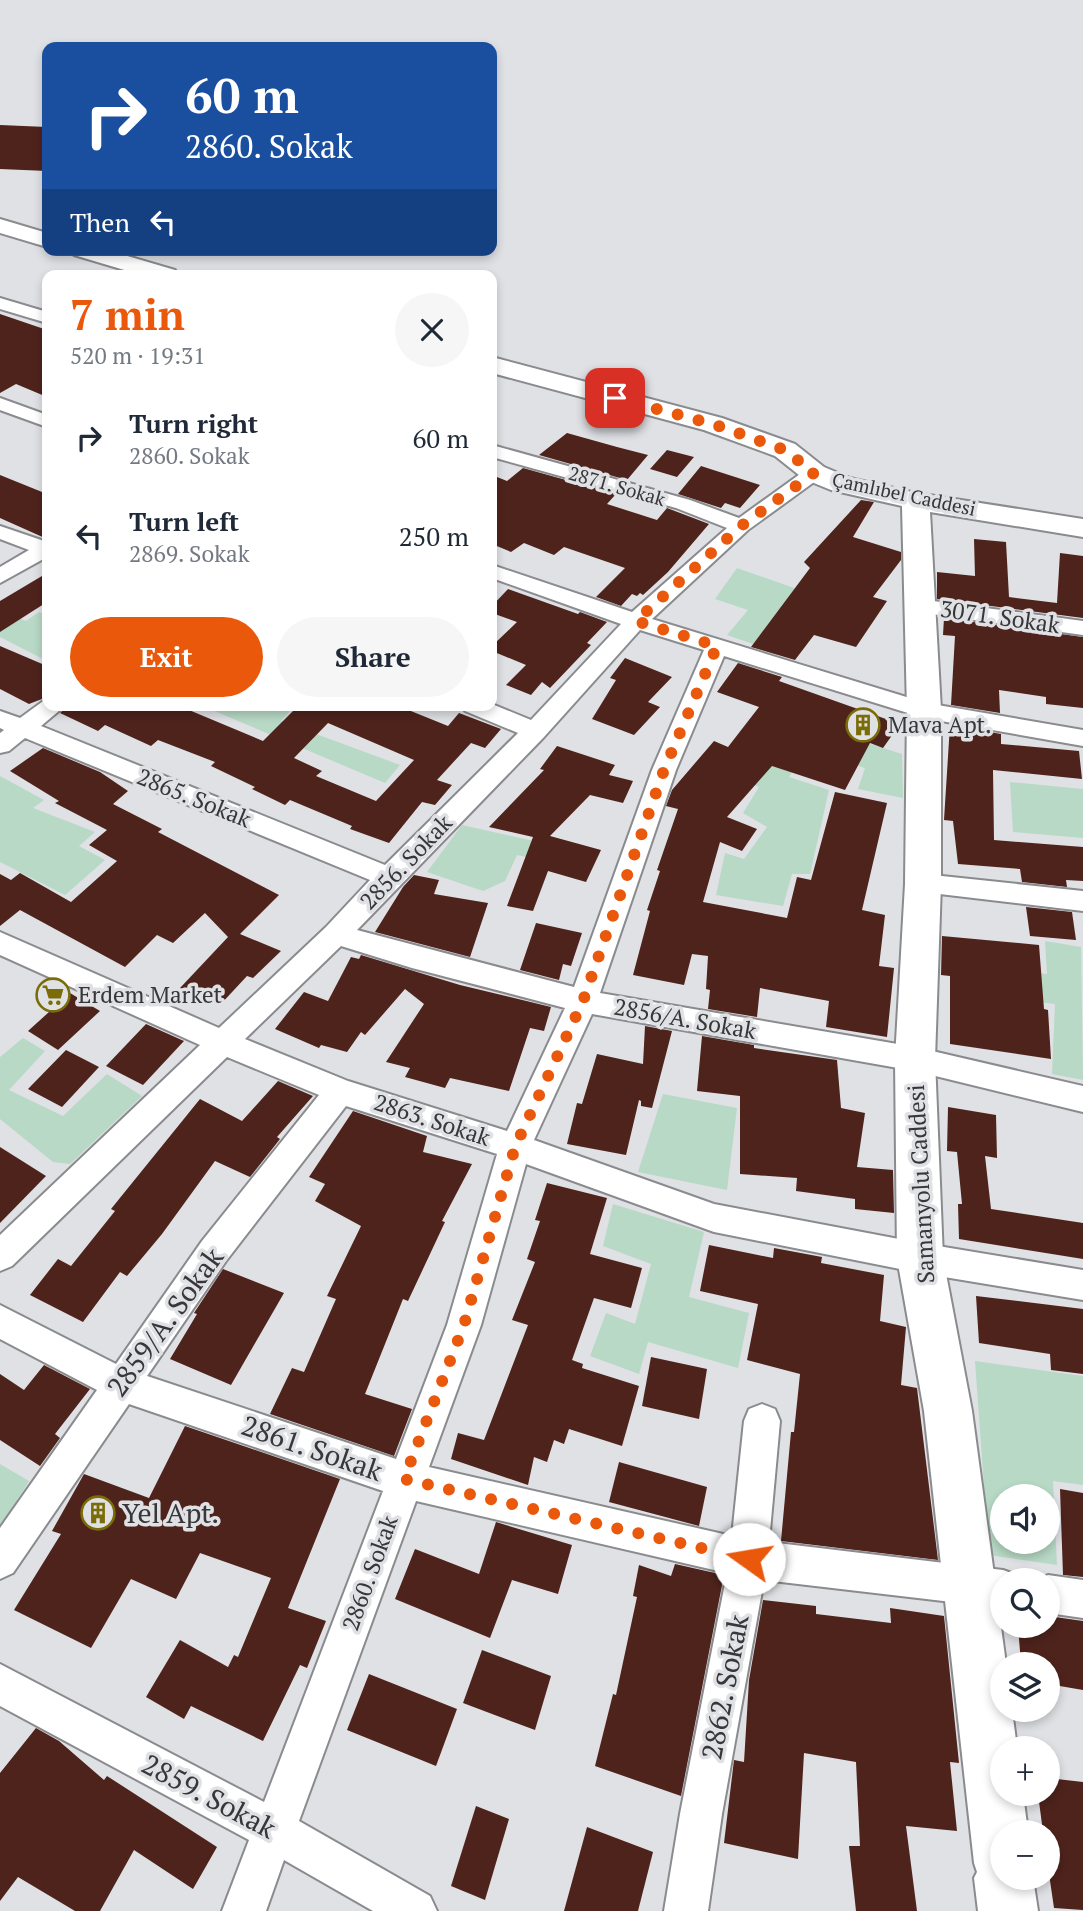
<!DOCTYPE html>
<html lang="en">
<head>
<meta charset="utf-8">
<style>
	body { margin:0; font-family:"PT Serif",serif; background:#f6f6f7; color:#1f2937; height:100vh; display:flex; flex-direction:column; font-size:26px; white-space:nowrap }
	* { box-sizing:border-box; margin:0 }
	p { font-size:23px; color:#747a83 }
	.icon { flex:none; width:38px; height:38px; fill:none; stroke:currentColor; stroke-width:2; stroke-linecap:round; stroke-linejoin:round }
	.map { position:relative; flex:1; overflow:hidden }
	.details { position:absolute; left:42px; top:270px; width:455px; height:441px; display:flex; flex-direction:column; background:#fff; border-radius:14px; box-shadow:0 4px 10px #0003 }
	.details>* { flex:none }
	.guide { position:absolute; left:42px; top:42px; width:455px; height:214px; border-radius:14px; box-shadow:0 4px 10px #0003; background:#1a4fa0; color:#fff; overflow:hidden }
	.tools { position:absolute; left:990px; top:1484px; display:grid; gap:14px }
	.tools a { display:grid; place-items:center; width:70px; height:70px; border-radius:50%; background:#fff; box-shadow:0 4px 10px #0003; font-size:35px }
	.pin { position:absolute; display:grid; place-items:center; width:60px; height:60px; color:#fff; margin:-30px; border-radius:14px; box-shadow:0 4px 10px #0006 }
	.me { position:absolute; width:77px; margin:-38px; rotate:283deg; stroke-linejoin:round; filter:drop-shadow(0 0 5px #0008) }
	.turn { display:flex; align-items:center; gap:24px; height:147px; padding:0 28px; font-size:32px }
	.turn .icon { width:91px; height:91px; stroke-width:2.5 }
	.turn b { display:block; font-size:49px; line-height:60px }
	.then { display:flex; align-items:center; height:66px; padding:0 28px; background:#0003; gap:14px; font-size:26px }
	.round { display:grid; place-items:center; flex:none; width:74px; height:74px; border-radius:37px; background:#f6f6f7 }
	.head { display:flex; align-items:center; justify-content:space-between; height:119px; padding:0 28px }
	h1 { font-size:42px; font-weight:800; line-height:52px; color:#ea580c }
	.cta { display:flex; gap:14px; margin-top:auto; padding:14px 28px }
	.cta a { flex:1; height:80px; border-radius:42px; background:#ea580c; color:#fff; font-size:28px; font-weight:800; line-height:80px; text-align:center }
	.cta a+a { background:#f6f6f7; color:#1f2937 }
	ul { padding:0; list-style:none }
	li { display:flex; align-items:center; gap:21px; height:98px; padding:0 28px }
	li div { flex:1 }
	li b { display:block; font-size:26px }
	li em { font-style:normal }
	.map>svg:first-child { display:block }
	.green { fill:#b7d9c5; fill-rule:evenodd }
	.building { fill:#4e231c; fill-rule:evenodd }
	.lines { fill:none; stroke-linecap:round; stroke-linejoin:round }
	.street-casing { stroke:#8a8b8e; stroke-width:4 }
	.secondary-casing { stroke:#8a8b8e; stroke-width:4 }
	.street { fill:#fff; fill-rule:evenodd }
	.secondary { fill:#fff; fill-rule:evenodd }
	.route { stroke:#ea580c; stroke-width:12; stroke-dasharray:0 21.6 }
	.labels { text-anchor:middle; stroke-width:7; stroke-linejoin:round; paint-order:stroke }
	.far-street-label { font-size:19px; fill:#373739; stroke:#e0e1e5 }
	.street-label { font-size:23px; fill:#373739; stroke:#e0e1e5 }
	.poi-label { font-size:23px; fill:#373739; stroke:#e0e1e5; text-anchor:start }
	.near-street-label { font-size:28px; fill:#373739; stroke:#e0e1e5 }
	.near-poi-label { font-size:28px; fill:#373739; stroke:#e0e1e5; text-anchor:start }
</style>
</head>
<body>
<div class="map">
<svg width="1083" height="1911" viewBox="0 0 1083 1911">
	<rect width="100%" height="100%" fill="#e0e1e5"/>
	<g class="green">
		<polygon points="737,568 797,589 753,644 727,635 748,610 715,599"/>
		<polygon points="39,612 47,615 47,661 0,637 0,627 14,616 26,621"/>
		<polygon points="200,705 295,705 281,721 400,765 385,783"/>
		<polygon points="804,723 902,754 903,798 858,789 865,768 806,750 789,777 829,790 810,874 792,874 783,906 716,895 725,853 744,859 767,827 743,813 759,787 749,782"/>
		<polygon points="0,776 44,800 33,808 95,832 79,846 105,860 65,895 0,862"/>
		<polygon points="1010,782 1083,789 1083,838 1013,832"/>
		<polygon points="462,825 556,846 545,861 517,855 505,881 483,891 427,872"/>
		<polygon points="1045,941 1081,947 1083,1080 1052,1074 1055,1004 1006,998 1001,970 1047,974"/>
		<polygon points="23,1038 45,1051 9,1090 63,1116 107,1074 142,1096 70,1164 53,1162 0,1119 0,1057"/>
		<polygon points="663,1094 737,1108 727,1190 638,1172"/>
		<polygon points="613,1204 704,1232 689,1297 749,1313 738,1368 648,1342 639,1374 590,1356 606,1313 635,1324 651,1264 603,1246"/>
		<path d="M975,1361l108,15v109l-30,-4 4,84 -68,-10zM1003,1496h45v46h-45z"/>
		<polygon points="0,1464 29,1481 0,1527"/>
	</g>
	<g class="building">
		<polygon points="0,125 47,127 47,171 0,169"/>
		<polygon points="0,314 47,330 47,397 16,384 0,393"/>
		<polygon points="567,433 617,447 648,455 627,480 539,455"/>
		<polygon points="667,450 694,457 677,477 650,469"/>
		<polygon points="701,466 760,485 740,508 725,503 721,508 678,494"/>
		<polygon points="523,468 616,494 607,504 657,520 667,508 709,524 668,572 643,595 640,593 637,596 632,594 621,606 596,597 625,568 564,547 554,555 524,543 511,552 492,544 492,475 507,481"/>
		<polygon points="0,475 47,494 47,539 0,518"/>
		<polygon points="861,500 874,502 853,537 901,552 901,560 873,597 887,601 856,647 814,635 795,660 751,647 810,568 804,562"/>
		<polygon points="974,539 1006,542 1009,597 1057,603 1060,553 1083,556 1083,618 937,599 937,572 975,576"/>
		<polygon points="47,573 47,602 0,632 0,601"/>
		<polygon points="508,589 578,614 580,612 607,622 587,643 591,645 550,688 542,682 531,695 506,685 526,665 492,651 492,646 517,622 492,613 492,606"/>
		<polygon points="944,618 1083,637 1083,708 1046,704 1046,697 999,690 1000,713 951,705 955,636 943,635"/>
		<polygon points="0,646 47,666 47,697 29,704 0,689"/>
		<polygon points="625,658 672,677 648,702 660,707 634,735 592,719 616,680 610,678"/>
		<polygon points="738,663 782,677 779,681 900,724 883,748 870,743 845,790 772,766 727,817 757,829 742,851 720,842 703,902 787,918 797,877 811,880 835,792 887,803 862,910 885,915 879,966 894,968 887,1037 826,1027 829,1001 760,988 757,1017 708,1009 710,990 706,989 708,956 692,954 684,985 633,975 650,911 647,910 660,871 657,870 678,809 666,806 672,790 714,741 728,747 759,707 717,692"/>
		<path d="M69,705h108l86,36 32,-32 -9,-4h110l52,21 11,-13 42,16 -16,19 -14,-5 -34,37 15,5 -17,20 -13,-3 -33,41 -39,-14 2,-3 -62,-26 -5,5 -33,-16 3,-2 -44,-21 4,-4 -57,-22 -7,6 -46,-21 -7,6 -38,-18zM328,723l86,37 -38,41 -60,-25 6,-5 -28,-13z"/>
		<polygon points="950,725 1001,734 1001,744 1079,751 1082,779 993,770 994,840 1083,847 1083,881 1066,880 1067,887 1022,882 1020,869 958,864 953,821 944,820"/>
		<polygon points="557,746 615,765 609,775 633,781 623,803 590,795 550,836 601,850 586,882 548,871 533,911 507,906 533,837 489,827 544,770 540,769"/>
		<polygon points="43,748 100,772 128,791 113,804 162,829 158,832 279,895 240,934 281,951 253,978 247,976 220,1005 180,988 228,937 205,913 173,943 157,935 125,967 20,910 0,926 0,874 11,880 20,873 71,902 117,861 89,845 107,830 55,803 59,801 10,771"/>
		<polygon points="414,875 439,880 434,894 488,903 470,957 375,932 403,887"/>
		<polygon points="1026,907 1072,912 1076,940 1030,936"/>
		<polygon points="536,923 582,933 571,966 563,964 559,980 520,970"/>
		<polygon points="942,936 1039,945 1044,1009 1048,1010 1051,1059 950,1044 950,976 941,975"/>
		<polygon points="361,955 460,985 551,1007 544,1031 530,1028 509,1091 450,1078 445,1088 405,1077 410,1068 386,1062 424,1004 405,989 365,1035 361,1032 347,1052 321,1045 319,1048 275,1029 304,992 328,1001 351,957 359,959"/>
		<polygon points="70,993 100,1011 58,1050 28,1031"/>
		<polygon points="146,1024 184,1041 143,1085 106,1066"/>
		<polygon points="645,1026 672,1031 652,1108 641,1106 641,1101 639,1100 626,1155 567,1144 577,1103 582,1104 597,1054 643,1064"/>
		<polygon points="702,1036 754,1045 754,1048 837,1060 841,1108 865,1113 857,1167 893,1170 894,1213 855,1209 855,1199 796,1191 797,1178 740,1174 740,1096 697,1091"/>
		<polygon points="66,1050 99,1067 62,1107 28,1089"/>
		<polygon points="278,1081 313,1096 277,1137 280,1139 250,1177 215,1161 162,1234 127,1276 120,1272 83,1322 30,1295 58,1259 71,1266 115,1211 111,1209 200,1099 242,1121"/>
		<polygon points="948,1107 996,1115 997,1158 985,1156 991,1209 1083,1223 1083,1259 959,1239 958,1204 962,1204 957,1152 947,1151"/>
		<polygon points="353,1111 427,1136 423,1152 472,1164 442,1221 445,1222 408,1301 403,1299 365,1394 412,1409 394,1456 270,1414 292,1368 304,1372 336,1299 327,1296 361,1226 315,1201 325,1184 309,1177"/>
		<polygon points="0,1147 46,1176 0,1223"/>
		<polygon points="547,1183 607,1198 590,1254 642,1268 631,1308 594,1298 572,1360 583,1364 582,1368 639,1386 622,1446 569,1429 564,1444 554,1440 547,1462 534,1457 528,1485 451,1459 458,1433 484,1440 528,1325 512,1320 535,1262 527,1259 540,1221 535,1220"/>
		<polygon points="709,1245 773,1258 774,1248 822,1257 821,1263 884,1275 880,1321 906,1327 901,1385 917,1388 938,1560 781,1541 791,1432 794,1432 800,1374 747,1360 758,1304 700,1291"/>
		<polygon points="223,1269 284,1293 231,1385 170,1359 197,1314 194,1313"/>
		<polygon points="976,1296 1083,1309 1083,1374 1051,1370 1050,1354 979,1343"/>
		<polygon points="651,1357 707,1369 699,1419 642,1406"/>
		<polygon points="44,1365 90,1389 55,1434 60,1438 40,1466 0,1440 0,1374 24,1390"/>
		<polygon points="185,1426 340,1479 288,1608 326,1621 307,1668 300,1665 263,1741 191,1706 184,1719 146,1697 180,1640 228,1667 234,1655 238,1657 271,1578 200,1553 176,1599 131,1579 91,1648 14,1610 61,1534 52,1531 84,1474 149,1498"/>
		<polygon points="619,1462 707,1487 699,1526 609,1502"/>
		<polygon points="1060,1489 1083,1493 1083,1577 1063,1575"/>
		<polygon points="496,1522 572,1545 558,1594 512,1580 490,1638 395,1599 415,1549 479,1574"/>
		<polygon points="675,1564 724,1575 681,1796 595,1766 613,1694 616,1695 637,1597 633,1596 639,1565 671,1576"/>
		<polygon points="763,1600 816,1606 816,1614 891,1623 890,1608 944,1616 959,1763 950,1762 957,1831 906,1826 917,1911 856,1911 849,1846 860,1846 856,1762 804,1753 798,1859 724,1843 734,1760 744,1762 749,1680"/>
		<polygon points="1048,1616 1083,1621 1083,1690 1048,1684 1048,1664 1021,1664 1018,1626 1048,1626"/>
		<polygon points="482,1650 551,1676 535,1730 463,1703"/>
		<polygon points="369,1674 457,1709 436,1766 347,1730"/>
		<polygon points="36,1728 59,1741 104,1780 107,1776 217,1847 193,1889 134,1850 100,1911 75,1911 18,1877 0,1901 0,1773"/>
		<polygon points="1048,1778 1083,1782 1083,1910 1054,1908 1048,1867 1048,1832 1043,1832 1038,1794 1048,1794"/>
		<polygon points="476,1806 509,1819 485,1900 451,1886"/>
		<polygon points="587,1827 653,1852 638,1911 564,1911"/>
	</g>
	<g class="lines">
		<defs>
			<g id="street">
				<polygon points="0,298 47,312 47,323 0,309"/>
				<polygon points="0,398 47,415 47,427 0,410"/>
				<path d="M492,445l198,55 49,18 68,-49h14l3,4 -3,4 -73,53 -96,89 274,84 157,27v16l-159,-28 -200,-62 -48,114 -76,223 315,54 168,39v26l-168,-41 -323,-57 -58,126 180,64 206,39 163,27v30l-163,-27 -206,-41 -188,-68 -45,161 -52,142 303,69 12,-115 5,-12 13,-5 13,5 5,12 -11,121 234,28 14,5 2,5h-16v28l-239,-28 -42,234 -14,97h-44l16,-97 47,-241 -311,-72 -117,320 131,75 7,15h-64l-89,-51 -18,51h-44l27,-71 -249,-134v-42l264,138 119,-311 -254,-87 -116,169 -13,6v-51l97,-138 -97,-51v-34l116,59 86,-123 117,-146 -92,-38 -215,209 -12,5v-36l200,-190 -200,-90v-23l219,96 107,-101 44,-47 -345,-142 -16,13 -9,2v-20l4,-3 -4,-2v-17l20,7 26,-19 1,6h19l-25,21 344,139 133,-132 -53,-22 -4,-6 31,-1 39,16 90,-96 -129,-46v-13l140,47 95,-84 -51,-20 -184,-51zM640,630l64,20 -52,120 -78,217 -217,-57 187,-193zM341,946l71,22 153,40 -58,123 -159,-50 -103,-42zM346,1106l151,48 -50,171 -51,134 -249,-83 79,-115z"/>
				<polygon points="0,526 47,542 47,557 0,583 0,567 29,550 0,539"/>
				<polygon points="918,599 1083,621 1083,635 910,611 907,606 910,601"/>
				<polygon points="923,874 1083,891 1083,911 914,891 910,884 914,877"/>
				<polygon points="1048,1575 1083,1580 1083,1618 1048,1613 1048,1580 1035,1580"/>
			</g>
			<g id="secondary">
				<polygon points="0,219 47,233 47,247 0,233"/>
				<polygon points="71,250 107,250 175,270 178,275 141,275 74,255"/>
				<polygon points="492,357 722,418 795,444 824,467 850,478 916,493 1083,519 1083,537 930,512 941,710 941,884 935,1059 943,1258 972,1411 1006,1664 1003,1664 1003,1710 1012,1710 1017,1748 1003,1748 1003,1794 1023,1794 1028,1832 1003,1832 1003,1878 1033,1878 1038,1911 978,1911 974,1878 977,1872 974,1863 924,1411 897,1258 895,1059 905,884 907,710 902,506 831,490 804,479 775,456 704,430 492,373"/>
			</g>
		</defs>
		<use href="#street" class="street-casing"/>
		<use href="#secondary" class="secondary-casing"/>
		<use href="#street" class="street"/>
		<use href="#secondary" class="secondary"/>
	</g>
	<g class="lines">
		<polyline class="route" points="615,398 713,424 785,450 814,473 741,526 636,621 717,646 664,770 583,1001 515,1147 464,1325 404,1479 749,1559"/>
	</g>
	<defs>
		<symbol id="building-ring" viewBox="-11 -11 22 22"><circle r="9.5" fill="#e0e1e5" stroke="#7a6c06" stroke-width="1.5"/><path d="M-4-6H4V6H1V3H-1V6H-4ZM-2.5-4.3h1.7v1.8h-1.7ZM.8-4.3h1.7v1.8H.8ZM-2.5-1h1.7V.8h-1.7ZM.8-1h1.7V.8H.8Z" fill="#7a6c06"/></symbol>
		<symbol id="supermarket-ring" viewBox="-11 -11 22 22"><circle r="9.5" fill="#e0e1e5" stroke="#7a6c06" stroke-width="1.5"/><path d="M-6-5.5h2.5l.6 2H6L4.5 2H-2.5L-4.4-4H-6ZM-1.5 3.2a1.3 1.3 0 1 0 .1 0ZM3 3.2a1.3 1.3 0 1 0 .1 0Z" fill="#7a6c06"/></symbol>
	</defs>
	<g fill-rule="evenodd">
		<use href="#building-ring" x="844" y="706" width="38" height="38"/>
		<use href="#supermarket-ring" x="34" y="976" width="38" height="38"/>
		<use href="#building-ring" x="79" y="1494" width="38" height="38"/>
	</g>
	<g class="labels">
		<g class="far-street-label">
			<text transform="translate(617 486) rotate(16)" y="7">2871. Sokak</text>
			<text transform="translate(904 494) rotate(12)" y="7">Çamlıbel Caddesi</text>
		</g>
		<g class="street-label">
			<text transform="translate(1000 617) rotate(8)" y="8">3071. Sokak</text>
			<text transform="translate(194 798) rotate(22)" y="8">2865. Sokak</text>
			<text transform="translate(406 862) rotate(-46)" y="8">2856. Sokak</text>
			<text transform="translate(685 1019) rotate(10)" y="8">2856/A. Sokak</text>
			<text transform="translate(432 1120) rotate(18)" y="8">2863. Sokak</text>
			<text transform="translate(921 1184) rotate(-93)" y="8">Samanyolu Caddesi</text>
			<text transform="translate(370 1573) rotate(-70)" y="8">2860. Sokak</text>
		</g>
		<g class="poi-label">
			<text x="888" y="733">Mava Apt.</text>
			<text x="78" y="1003">Erdem Market</text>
		</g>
		<g class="near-street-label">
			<text transform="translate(165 1322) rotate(-54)" y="10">2859/A. Sokak</text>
			<text transform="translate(312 1448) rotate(19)" y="10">2861. Sokak</text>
			<text transform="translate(725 1687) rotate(-79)" y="10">2862. Sokak</text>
			<text transform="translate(209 1796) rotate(28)" y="10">2859. Sokak</text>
		</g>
		<g class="near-poi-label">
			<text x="122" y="1523">Yel Apt.</text>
		</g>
	</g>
</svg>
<div class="tools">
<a><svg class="icon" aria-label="sound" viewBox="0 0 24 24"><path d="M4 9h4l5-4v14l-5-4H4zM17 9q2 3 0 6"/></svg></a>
<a><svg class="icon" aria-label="search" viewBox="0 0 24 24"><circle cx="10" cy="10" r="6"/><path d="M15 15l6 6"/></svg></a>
<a><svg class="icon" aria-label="layers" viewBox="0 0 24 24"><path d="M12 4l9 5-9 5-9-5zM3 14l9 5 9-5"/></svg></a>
<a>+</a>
<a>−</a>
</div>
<div class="pin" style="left:615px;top:398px;background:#d93025"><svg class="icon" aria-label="arrive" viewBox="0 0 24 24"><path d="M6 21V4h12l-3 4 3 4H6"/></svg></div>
<svg class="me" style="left:749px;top:1559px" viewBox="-20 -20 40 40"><circle r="19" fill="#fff"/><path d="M0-13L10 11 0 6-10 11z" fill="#ea580c"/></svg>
<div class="guide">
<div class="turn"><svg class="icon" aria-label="right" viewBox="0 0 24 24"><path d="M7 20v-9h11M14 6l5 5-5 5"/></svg><div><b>60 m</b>2860. Sokak</div></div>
<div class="then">Then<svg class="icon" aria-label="left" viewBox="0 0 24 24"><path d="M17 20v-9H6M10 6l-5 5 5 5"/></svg></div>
</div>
<section class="details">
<div class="head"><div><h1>7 min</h1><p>520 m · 19:31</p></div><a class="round"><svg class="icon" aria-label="close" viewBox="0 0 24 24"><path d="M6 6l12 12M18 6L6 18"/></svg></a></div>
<ul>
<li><svg class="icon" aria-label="right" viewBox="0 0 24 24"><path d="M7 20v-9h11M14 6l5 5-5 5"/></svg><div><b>Turn right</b><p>2860. Sokak</p></div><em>60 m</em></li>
<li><svg class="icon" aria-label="left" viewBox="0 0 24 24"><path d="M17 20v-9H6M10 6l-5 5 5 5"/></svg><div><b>Turn left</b><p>2869. Sokak</p></div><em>250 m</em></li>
</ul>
<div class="cta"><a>Exit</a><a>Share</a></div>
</section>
</div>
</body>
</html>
